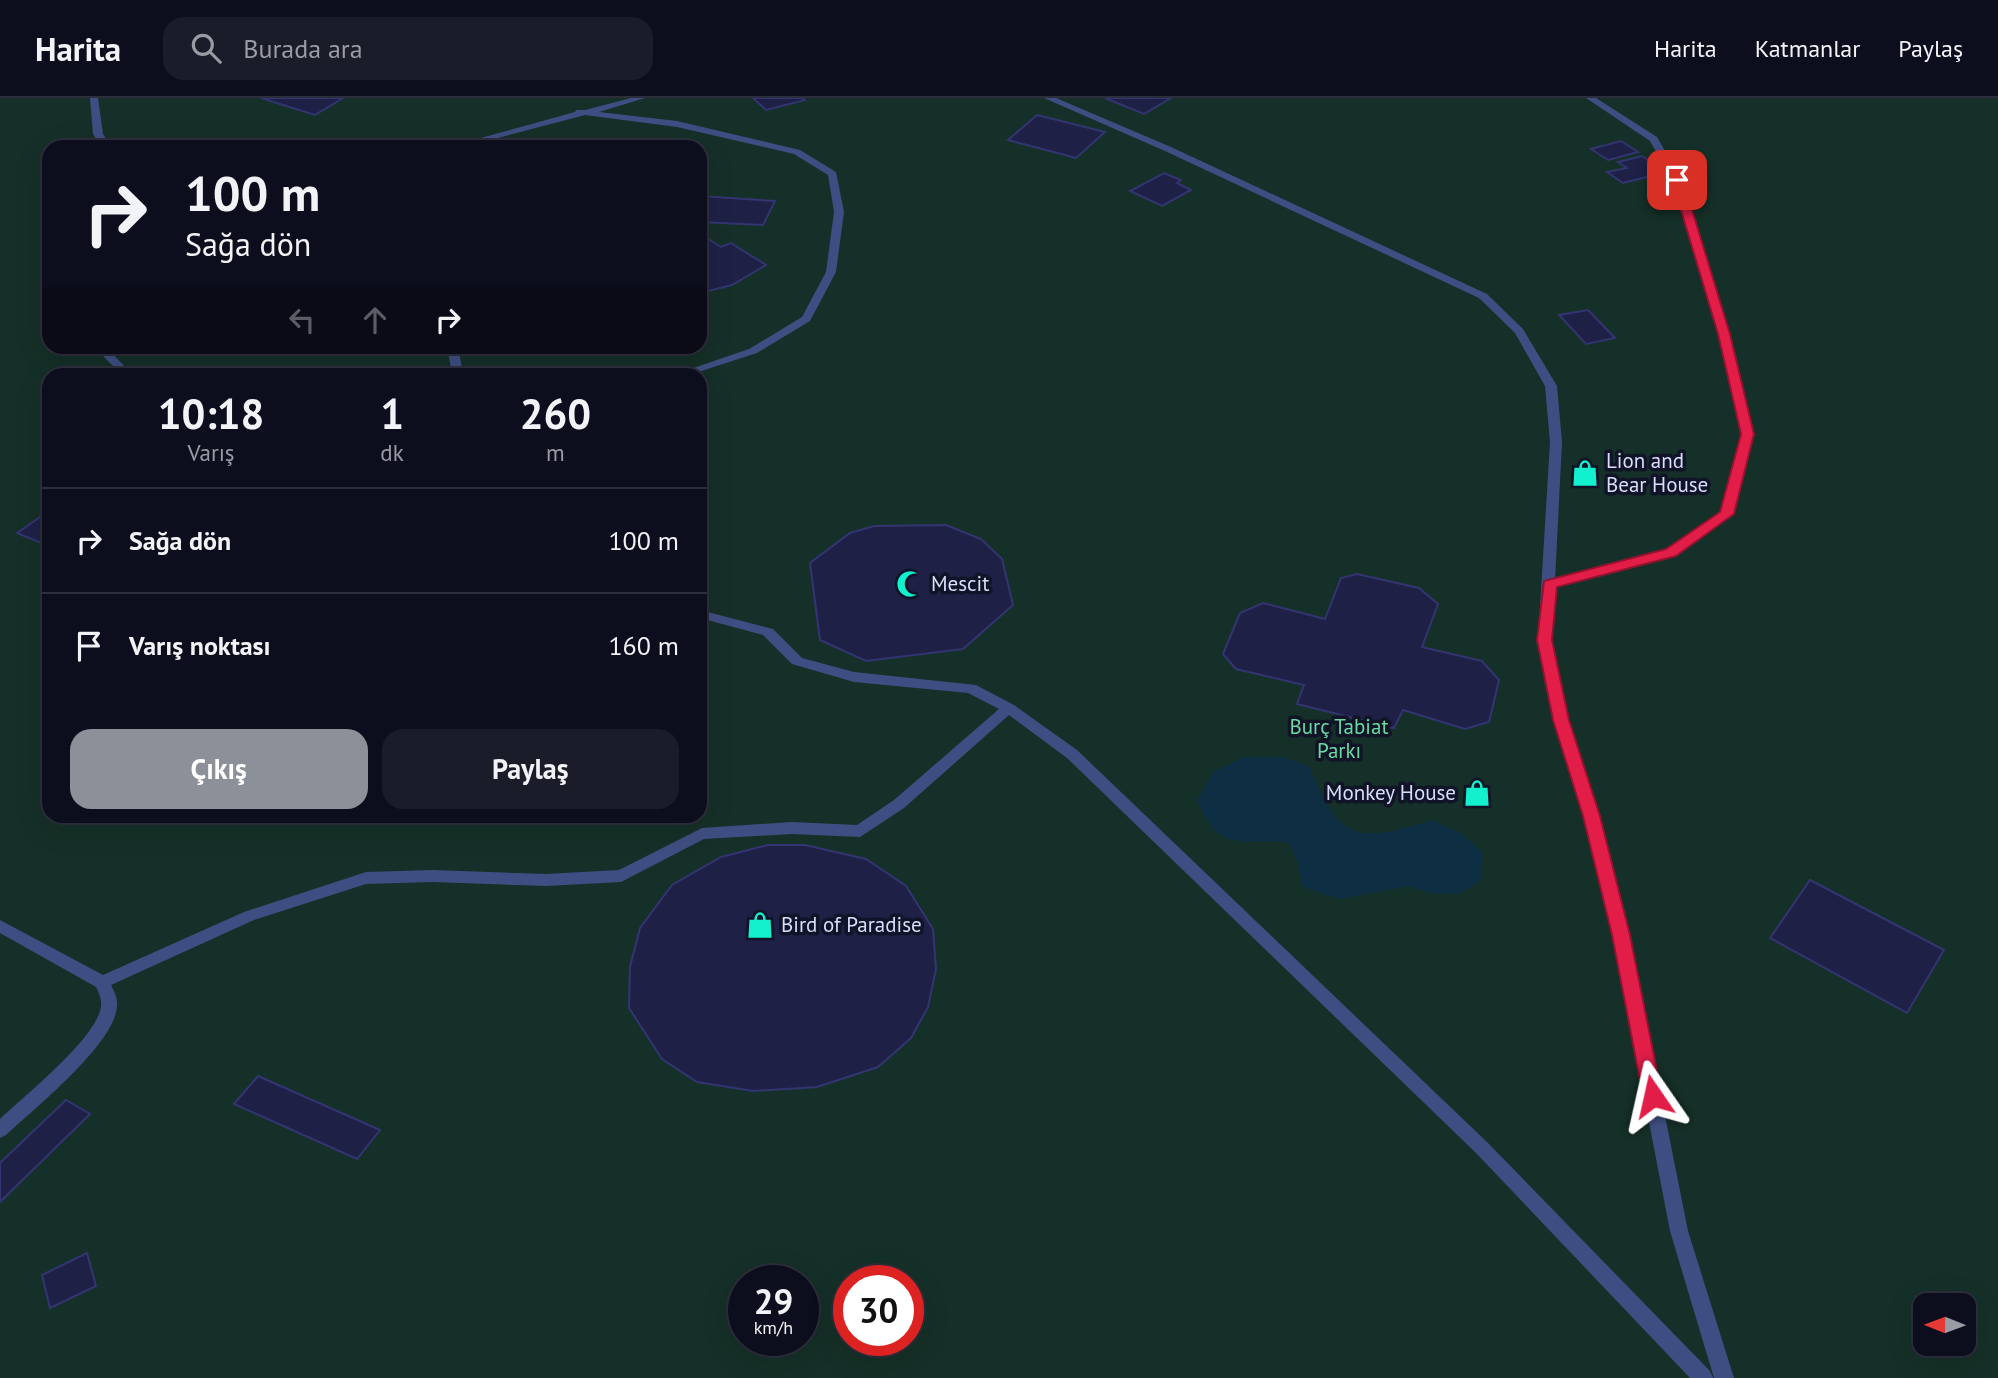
<!DOCTYPE html>
<html lang="tr">
<head>
<meta charset="utf-8">
<style>
	body { margin:0; font-family:"PT Sans",sans-serif; background:#1b1c2a; color:#f1f3f6; height:100vh; display:flex; flex-direction:column; font-size:26px; white-space:nowrap }
	* { box-sizing:border-box; margin:0 }
	p { font-size:23px; color:#9a9ca4 }
	.icon { flex:none; width:38px; height:38px; fill:none; stroke:currentColor; stroke-width:2; stroke-linecap:round; stroke-linejoin:round }
	.map { position:relative; flex:1; overflow:hidden }
	.details { position:absolute; left:42px; top:270px; width:665px; height:455px; display:flex; flex-direction:column; background:#0d0e1d; border-radius:21px; box-shadow:0 7px 28px #0002,0 0 0 2px #2d2e3b }
	.details>* { flex:none }
	.top-card { position:absolute; left:42px; top:42px; width:665px; height:214px; border-radius:21px; box-shadow:0 7px 28px #0002,0 0 0 2px #2d2e3b; background:#0d0e1d; color:#f1f3f6; overflow:hidden }
	.needle { width:46px; rotate:271deg }
	.buttons { position:absolute; left:1913px; top:1195px; display:grid; gap:14px }
	.buttons a { display:grid; place-items:center; width:63px; height:63px; border-radius:14px; background:#0d0e1d; box-shadow:0 7px 28px #0002,0 0 0 2px #2d2e3b; font-size:35px }
	.speed { position:absolute; left:728px; top:1167px; display:flex; gap:14px; font-size:35px; font-weight:700; text-align:center }
	.speed>* { display:grid; place-content:center; width:91px; height:91px; border-radius:50%; background:#0d0e1d; box-shadow:0 7px 28px #0002,0 0 0 2px #2d2e3b; line-height:1 }
	.speed small { font-size:18px; font-weight:400 }
	.speed .limit { border:10px solid #d22; background:#fff; color:#111 }
	.pin { position:absolute; display:grid; place-items:center; width:60px; height:60px; color:#fff; margin:-30px; border-radius:14px; box-shadow:0 4px 10px #0006 }
	.me { position:absolute; width:77px; margin:-38px; rotate:349deg; stroke-linejoin:round; filter:drop-shadow(0 0 5px #0008) }
	.turn { display:flex; align-items:center; gap:24px; height:147px; padding:0 28px; font-size:32px }
	.turn .icon { width:91px; height:91px; stroke-width:2.5 }
	.turn b { display:block; font-size:49px; line-height:60px }
	.lanes { display:flex; align-items:center; height:66px; padding:0 28px; background:#0003; justify-content:center; gap:35px; direction:ltr }
	.lanes .off { opacity:.35 }
	.eta { display:flex; justify-content:space-evenly; align-items:center; height:119px; text-align:center }
	.eta b { font-size:42px; font-weight:700; line-height:49px }
	.button { display:flex; gap:14px; margin-top:auto; padding:14px 28px }
	.button a { flex:1; height:80px; border-radius:21px; background:#8c9099; color:#fff; font-size:28px; font-weight:700; line-height:80px; text-align:center }
	.button a+a { background:#1b1c2a; color:#f1f3f6 }
	ul { padding:0; list-style:none }
	li { display:flex; align-items:center; gap:21px; height:105px; padding:0 28px; border-top:2px solid #2d2e3b }
	li div { flex:1 }
	li b { display:block; font-size:26px }
	li em { font-style:normal }
	header { display:flex; align-items:center; gap:42px; box-sizing:border-box; height:98px; padding:0 35px; background:#0d0e1d; border-bottom:2px solid #2d2e3b }
	header strong { font-size:33px }
	nav { display:flex; gap:38px; margin-inline-start:auto; font-size:24px }
	.search { width:490px; height:63px; background:#1b1c2a; display:flex; align-items:center; gap:18px; box-sizing:border-box; padding:0 24px; border-radius:21px; color:#9a9ca4; font-size:26px }
	.map>svg:first-child { display:block }
	.green { fill:#153028; fill-rule:evenodd }
	.water { fill:#0e2f43 }
	.building { fill:#1e2046; stroke:#323571; stroke-width:2 }
	.lines { fill:none; stroke-linecap:round; stroke-linejoin:round }
	.lane { fill:#3f4e82; fill-rule:evenodd }
	.street { fill:#3f4e82; fill-rule:evenodd }
	.route { fill:#e11d48; stroke:#92132f; stroke-width:2 }
	.labels { text-anchor:middle; stroke-width:7; stroke-linejoin:round; paint-order:stroke }
	.poi-label { font-size:21px; fill:#d9defd; stroke:#111327; text-anchor:start }
	.park-label { font-size:21px; fill:#69d9a1; stroke:#111327 }
</style>
</head>
<body>
<header>
<strong>Harita</strong>
<div class="search"><svg class="icon" aria-label="search" viewBox="0 0 24 24"><circle cx="10" cy="10" r="6"/><path d="M15 15l6 6"/></svg>Burada ara</div>
<nav><a>Harita</a><a>Katmanlar</a><a>Paylaş</a></nav>
</header>
<div class="map">
<svg width="1998" height="1280" viewBox="0 0 1998 1280">
	<rect width="100%" height="100%" fill="#111327"/>
	<path class="green" d="M0,0h1998v1280h-1998zM49,49h651v199h-651zM49,276h651v442h-651zM744,1183h59v59h-59zM849,1183h59v59h-59zM1925,1208h39v38h-39z"/>
	<path class="water" d="M1244,659h38l27,9c31,76 48,78 123,54l30,14 21,19 -3,28 -21,13 -30,-1 -20,-7 -70,13 -36,-12 -6,-27 -9,-18c-47,-3 -70,12 -91,-42l17,-29z"/>
	<g class="building">
		<polygon points="261,0 343,0 315,17"/>
		<polygon points="753,0 803,0 805,2 766,12"/>
		<polygon points="1105,0 1171,0 1144,16"/>
		<polygon points="1037,17 1105,34 1076,60 1008,42"/>
		<polygon points="1621,43 1638,54 1608,62 1591,51"/>
		<polygon points="1642,58 1667,74 1623,85 1607,74 1627,70 1618,64"/>
		<polygon points="1164,75 1181,82 1177,85 1191,92 1162,108 1130,93"/>
		<polygon points="700,98 775,103 763,127 700,124"/>
		<polygon points="700,136 721,149 731,145 766,167 732,187 700,195"/>
		<polygon points="1588,212 1615,240 1586,246 1559,217"/>
		<polygon points="49,413 49,448 17,435"/>
		<polygon points="946,427 981,441 1002,461 1013,507 963,551 866,563 820,542 810,465 850,435 874,428"/>
		<polygon points="1357,476 1419,490 1438,506 1422,549 1482,563 1499,582 1489,624 1465,631 1403,612 1394,630 1297,606 1304,587 1236,571 1223,556 1240,515 1263,505 1325,521 1341,480"/>
		<polygon points="768,747 805,747 866,761 906,788 933,831 936,871 928,909 911,940 878,969 817,989 753,993 697,984 662,961 629,910 630,869 640,830 672,787 721,759"/>
		<polygon points="1810,782 1944,852 1907,915 1770,840"/>
		<polygon points="258,978 380,1032 357,1061 234,1006"/>
		<polygon points="66,1002 90,1016 0,1104 0,1065"/>
		<polygon points="87,1155 96,1188 50,1210 42,1177"/>
	</g>
	<g class="lines">
		<g class="lane">
			<polygon points="90,0 98,0 103,36 111,49 101,49 93,36"/>
			<polygon points="1586,0 1596,0 1657,39 1682,82 1729,236 1754,336 1731,419 1675,457 1550,490 1545,489 1544,486 1545,483 1667,451 1721,414 1742,336 1719,236 1672,82 1650,43"/>
		</g>
		<g class="street">
			<polygon points="631,0 645,0 599,14 677,23 800,52 836,74 844,114 836,174 810,223 757,255 692,276 676,276 749,251 802,219 826,174 834,114 828,77 794,56 677,29 585,17 464,49 448,49 575,14 576,12 585,12"/>
			<polygon points="1044,0 1056,0 1171,49 1487,196 1523,231 1557,288 1562,344 1552,542 1568,622 1599,718 1629,837 1688,1133 1734,1280 1714,1280 1670,1133 1613,837 1585,718 1554,622 1538,542 1550,344 1545,288 1515,235 1479,200 1165,53"/>
			<polygon points="93,248 105,248 132,276 121,276"/>
			<polygon points="447,248 458,248 463,276 452,276"/>
			<path d="M700,512l73,19 29,29 52,14 122,13 38,20 63,45 411,393 222,228 3,7h-23l-214,-225 -409,-395 -58,-43 -105,93 -44,29 -68,-3 -88,5 -83,43 -75,4 -113,-4 -67,2 -112,36 -143,65c3,6 7,13 6,21 -2,38 -83,103 -111,129l-6,3v-19c24,-23 96,-80 101,-112 1,-7 -2,-14 -5,-20l-96,-54v-13l103,55 141,-63 122,-40 67,-2 113,4 73,-4 83,-42 90,-6 65,3 37,-25 105,-91 -31,-16 -114,-11 -62,-18 -29,-29 -63,-17z"/>
		</g>
	</g>
	<polygon class="route" points="1677,78 1683,82 1730,236 1754,336 1734,416 1676,458 1557,489 1552,542 1569,622 1600,718 1630,837 1662,998 1660,1004 1653,1006 1646,1004 1643,998 1612,837 1583,718 1553,622 1537,542 1544,483 1666,451 1720,414 1741,336 1718,236 1672,82"/>
	<defs>
		<symbol id="shop-bare" viewBox="-9 -9 18 18"><path d="M-5-2.5h2.3a2.7 3.5 0 0 1 5.4 0H5L5.5 6h-11ZM-1.5-2.5h3a1.5 2.3 0 0 0-3 0Z" fill="#12f0ce" stroke="#111327" stroke-width="2.5" paint-order="stroke"/></symbol>
		<symbol id="mosque-bare" viewBox="-9 -9 18 18"><path d="M3.5-4.9A6 6 0 1 0 3.5 4.9A5 5 0 1 1 3.5-4.9Z" fill="#12f0ce" stroke="#111327" stroke-width="2.5" paint-order="stroke"/></symbol>
	</defs>
	<g fill-rule="evenodd">
		<use href="#shop-bare" x="1566" y="356" width="38" height="38"/>
		<use href="#mosque-bare" x="891" y="467" width="38" height="38"/>
		<use href="#shop-bare" x="1458" y="676" width="38" height="38"/>
		<use href="#shop-bare" x="741" y="808" width="38" height="38"/>
	</g>
	<g class="labels">
		<g class="poi-label">
			<text x="1606" y="370">Lion and<tspan x="1606" dy="24">Bear House</tspan></text>
			<text x="931" y="493">Mescit</text>
			<text x="1456" y="702" text-anchor="end">Monkey House</text>
			<text x="781" y="834">Bird of Paradise</text>
		</g>
		<g class="park-label">
			<text x="1339" y="636">Burç Tabiat<tspan x="1339" dy="24">Parkı</tspan></text>
		</g>
	</g>
</svg>
<div class="buttons">
<a><svg class="needle" viewBox="-14 -14 28 28"><path d="M0-13l5 13h-10z" fill="#e53935"/><path d="M0 13l5-13h-10z" fill="#9a9ca4"/></svg></a>
</div>
<div class="speed"><div>29<small>km/h</small></div><div class="limit">30</div></div>
<div class="pin" style="left:1677px;top:82px;background:#d93025"><svg class="icon" aria-label="arrive" viewBox="0 0 24 24"><path d="M6 21V4h12l-3 4 3 4H6"/></svg></div>
<svg class="me" style="left:1653px;top:998px" viewBox="-20 -20 40 40"><path d="M0-17L14 15 0 8-14 15z" fill="#e11d48" stroke="#fff" stroke-width="4"/></svg>
<div class="top-card">
<div class="turn"><svg class="icon" aria-label="right" viewBox="0 0 24 24"><path d="M7 20v-9h11M14 6l5 5-5 5"/></svg><div><b>100 m</b>Sağa dön</div></div>
<div class="lanes"><svg class="icon off" aria-label="left" viewBox="0 0 24 24"><path d="M17 20v-9H6M10 6l-5 5 5 5"/></svg><svg class="icon off" aria-label="ahead" viewBox="0 0 24 24"><path d="M12 20V5M6 11l6-6 6 6"/></svg><svg class="icon" aria-label="right" viewBox="0 0 24 24"><path d="M7 20v-9h11M14 6l5 5-5 5"/></svg></div>
</div>
<section class="details">
<div class="eta">
<div><b>10:18</b><p>Varış</p></div>
<div><b>1</b><p>dk</p></div>
<div><b>260</b><p>m</p></div>
</div>
<ul>
<li><svg class="icon" aria-label="right" viewBox="0 0 24 24"><path d="M7 20v-9h11M14 6l5 5-5 5"/></svg><div><b>Sağa dön</b></div><em>100 m</em></li>
<li><svg class="icon" aria-label="arrive" viewBox="0 0 24 24"><path d="M6 21V4h12l-3 4 3 4H6"/></svg><div><b>Varış noktası</b></div><em>160 m</em></li>
</ul>
<div class="button"><a>Çıkış</a><a>Paylaş</a></div>
</section>
</div>
</body>
</html>
